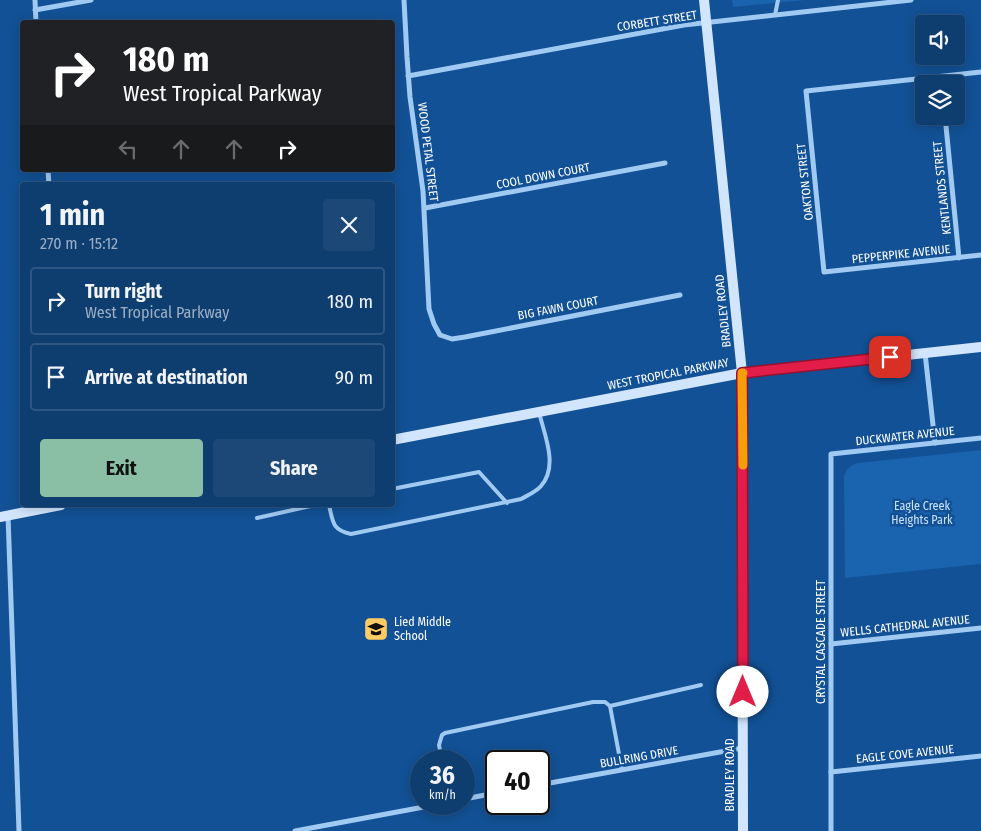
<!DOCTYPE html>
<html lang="en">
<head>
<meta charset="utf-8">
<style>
	body { margin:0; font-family:"Fira Sans Condensed",sans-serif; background:#1c4878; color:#f1f3f6; height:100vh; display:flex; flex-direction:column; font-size:19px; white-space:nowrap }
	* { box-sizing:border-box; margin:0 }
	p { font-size:16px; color:#9baec3 }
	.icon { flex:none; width:28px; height:28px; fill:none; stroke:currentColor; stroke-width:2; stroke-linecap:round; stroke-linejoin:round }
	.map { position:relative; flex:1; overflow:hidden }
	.details { position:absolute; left:20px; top:182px; width:375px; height:325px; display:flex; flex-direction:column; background:#0e3d70; border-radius:5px; box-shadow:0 2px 12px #0003,0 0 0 1px #2e5683 }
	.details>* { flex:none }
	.guide { position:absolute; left:20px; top:20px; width:375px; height:152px; border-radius:5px; box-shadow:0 2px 12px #0003,0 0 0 1px #2e5683; background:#202124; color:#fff; overflow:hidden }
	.fabs { position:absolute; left:915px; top:15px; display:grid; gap:10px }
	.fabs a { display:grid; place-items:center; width:50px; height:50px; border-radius:5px; background:#0e3d70; box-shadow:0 2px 12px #0003,0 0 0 1px #2e5683; font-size:25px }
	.speed { position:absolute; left:410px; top:750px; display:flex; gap:10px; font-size:25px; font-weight:700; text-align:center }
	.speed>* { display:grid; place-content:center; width:65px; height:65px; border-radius:50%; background:#0e3d70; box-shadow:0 2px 12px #0003,0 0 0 1px #2e5683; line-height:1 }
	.speed small { font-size:12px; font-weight:400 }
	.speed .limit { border:2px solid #111; border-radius:8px; background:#fff; color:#111 }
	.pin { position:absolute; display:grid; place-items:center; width:42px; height:42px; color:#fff; margin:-21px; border-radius:10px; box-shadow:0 2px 8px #0006 }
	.me { position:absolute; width:55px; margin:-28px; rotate:0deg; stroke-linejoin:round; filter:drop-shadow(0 0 4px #0008) }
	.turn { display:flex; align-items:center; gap:18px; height:105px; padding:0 20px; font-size:22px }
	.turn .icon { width:65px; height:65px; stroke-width:2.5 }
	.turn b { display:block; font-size:35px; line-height:42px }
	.lanes { display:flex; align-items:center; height:48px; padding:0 20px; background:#0003; justify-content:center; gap:25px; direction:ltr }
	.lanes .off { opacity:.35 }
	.round { display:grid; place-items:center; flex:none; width:52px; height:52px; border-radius:5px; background:#1c4878 }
	.overview { display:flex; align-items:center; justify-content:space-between; height:85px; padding:0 20px }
	h1 { font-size:30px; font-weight:700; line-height:38px }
	.button { display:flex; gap:10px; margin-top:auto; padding:10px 20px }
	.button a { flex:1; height:58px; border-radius:5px; background:#8abfa5; color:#111; font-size:20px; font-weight:700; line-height:58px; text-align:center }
	.button a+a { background:#1c4878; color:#f1f3f6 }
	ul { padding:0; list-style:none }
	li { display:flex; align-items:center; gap:15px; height:68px; margin:0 10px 8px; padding:0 10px; border:2px solid #2e5683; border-radius:5px }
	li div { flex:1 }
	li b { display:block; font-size:19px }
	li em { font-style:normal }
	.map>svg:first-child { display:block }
	.green { fill:#1a63af }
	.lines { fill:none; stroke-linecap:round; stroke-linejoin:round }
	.lane { stroke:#a1caf3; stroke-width:4 }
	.street { stroke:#a1caf3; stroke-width:5 }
	.secondary { stroke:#d1e5fc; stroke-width:10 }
	.route-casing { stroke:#92132f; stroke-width:12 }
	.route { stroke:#e11d48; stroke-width:9 }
	.slow { stroke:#f59e0b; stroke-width:9 }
	.labels { text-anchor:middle; stroke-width:5; stroke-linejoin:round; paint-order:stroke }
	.street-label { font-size:12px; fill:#fff; stroke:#125195 }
	.park-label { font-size:12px; fill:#c9e3fd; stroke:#125195 }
	.poi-label { font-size:12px; fill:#fff; stroke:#125195; text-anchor:start }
</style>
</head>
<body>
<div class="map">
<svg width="981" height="831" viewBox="0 0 981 831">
	<rect width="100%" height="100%" fill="#125195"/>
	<g class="green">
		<polygon points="732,0 805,0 733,7"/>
		<path d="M981,450v114l-136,14 -1,-102c3,-7 6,-11 14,-13z"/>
	</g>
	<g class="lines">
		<g class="lane">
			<polyline points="775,15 778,0"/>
			<polyline points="392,489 479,472 507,503"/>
			<path d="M329,505c4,17 3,25 22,29l170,-35c7,-4 15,-7 20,-13 18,-20 3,-52 -2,-74"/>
			<polyline points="257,518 315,505"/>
			<polyline points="610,706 701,685"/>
			<polyline points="442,761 439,745 442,735 445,733 593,702 605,702 610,706 622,770"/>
		</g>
		<g class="street">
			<polyline points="35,0 36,22"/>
			<polyline points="404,0 407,57 410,97 423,191 429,309 434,324 440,335 452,339 465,337 680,295"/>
			<polyline points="35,10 91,0"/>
			<polyline points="981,72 806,91 824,272 981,255"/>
			<polyline points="408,76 684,25 911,0"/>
			<polyline points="945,116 959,258"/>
			<polyline points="48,170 49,185"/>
			<polyline points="425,208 665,163"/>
			<polyline points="925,353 935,443"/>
			<polyline points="8,515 19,831"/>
			<polyline points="831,644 981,628"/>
			<polyline points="831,772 981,756"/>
			<polyline points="539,785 742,748"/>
			<polyline points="464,799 496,793"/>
			<polyline points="295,831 440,804"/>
			<polyline points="831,831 831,454 981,438"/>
		</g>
		<g class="secondary">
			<polyline points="704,0 742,373 743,831"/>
			<polyline points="392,440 742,373 981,347"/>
			<polyline points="0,517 61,505"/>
		</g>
	</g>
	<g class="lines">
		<defs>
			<polyline id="route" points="743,692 742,373 890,357"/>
		</defs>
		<use href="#route" class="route-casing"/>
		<use href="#route" class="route"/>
		<polyline class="slow" points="743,465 742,373 743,373"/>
	</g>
	<defs>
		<symbol id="school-square" viewBox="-11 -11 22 22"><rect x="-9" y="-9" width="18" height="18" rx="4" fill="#ffcb63" stroke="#125195"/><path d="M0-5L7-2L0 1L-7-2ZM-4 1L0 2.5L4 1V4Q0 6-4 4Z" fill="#111"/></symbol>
	</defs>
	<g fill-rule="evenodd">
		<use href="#school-square" x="362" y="615" width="28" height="28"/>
	</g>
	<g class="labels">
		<g class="street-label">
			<text transform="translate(657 21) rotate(-9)" y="4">CORBETT STREET</text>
			<text transform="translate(428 152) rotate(83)" y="4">WOOD PETAL STREET</text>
			<text transform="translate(543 176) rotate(-11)" y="4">COOL DOWN COURT</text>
			<text transform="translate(805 182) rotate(-96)" y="4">OAKTON STREET</text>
			<text transform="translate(942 188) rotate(-96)" y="4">KENTLANDS STREET</text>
			<text transform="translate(901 254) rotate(-6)" y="4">PEPPERPIKE AVENUE</text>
			<text transform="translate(558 308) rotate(-11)" y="4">BIG FAWN COURT</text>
			<text transform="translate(723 311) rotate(-96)" y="4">BRADLEY ROAD</text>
			<text transform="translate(668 374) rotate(-11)" y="4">WEST TROPICAL PARKWAY</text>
			<text transform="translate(905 436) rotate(-6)" y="4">DUCKWATER AVENUE</text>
			<text transform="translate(905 626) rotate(-6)" y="4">WELLS CATHEDRAL AVENUE</text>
			<text transform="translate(821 642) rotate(-90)" y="4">CRYSTAL CASCADE STREET</text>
			<text transform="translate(905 754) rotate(-6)" y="4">EAGLE COVE AVENUE</text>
			<text transform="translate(639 757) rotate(-10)" y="4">BULLRING DRIVE</text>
			<text transform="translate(730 775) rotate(-90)" y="4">BRADLEY ROAD</text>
		</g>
		<g class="park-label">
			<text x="922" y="510">Eagle Creek<tspan x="922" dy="14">Heights Park</tspan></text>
		</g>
		<g class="poi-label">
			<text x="394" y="626">Lied Middle<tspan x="394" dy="14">School</tspan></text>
		</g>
	</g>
</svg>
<div class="fabs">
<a><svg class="icon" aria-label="sound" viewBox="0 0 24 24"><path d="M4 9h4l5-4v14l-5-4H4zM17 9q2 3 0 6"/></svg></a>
<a><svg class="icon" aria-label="layers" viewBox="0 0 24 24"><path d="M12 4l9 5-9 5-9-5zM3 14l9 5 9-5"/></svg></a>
</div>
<div class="speed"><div>36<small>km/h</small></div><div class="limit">40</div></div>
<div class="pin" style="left:890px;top:357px;background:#d93025"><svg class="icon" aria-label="arrive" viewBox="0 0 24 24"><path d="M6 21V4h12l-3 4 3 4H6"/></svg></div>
<svg class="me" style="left:743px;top:692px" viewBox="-20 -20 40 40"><circle r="19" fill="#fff"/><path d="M0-13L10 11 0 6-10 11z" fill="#e11d48"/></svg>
<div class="guide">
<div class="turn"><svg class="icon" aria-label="right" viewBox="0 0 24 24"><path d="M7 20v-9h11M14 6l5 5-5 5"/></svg><div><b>180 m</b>West Tropical Parkway</div></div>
<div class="lanes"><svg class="icon off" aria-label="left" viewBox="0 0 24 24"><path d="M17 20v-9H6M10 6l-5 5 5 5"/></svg><svg class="icon off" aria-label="ahead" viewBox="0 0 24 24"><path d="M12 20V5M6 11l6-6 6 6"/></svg><svg class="icon off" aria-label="ahead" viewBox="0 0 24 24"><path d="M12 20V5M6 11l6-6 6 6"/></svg><svg class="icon" aria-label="right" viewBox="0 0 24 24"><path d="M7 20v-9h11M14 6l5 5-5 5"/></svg></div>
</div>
<section class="details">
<div class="overview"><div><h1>1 min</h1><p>270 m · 15:12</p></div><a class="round"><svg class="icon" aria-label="close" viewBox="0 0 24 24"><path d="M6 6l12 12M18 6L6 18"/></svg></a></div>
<ul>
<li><svg class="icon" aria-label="right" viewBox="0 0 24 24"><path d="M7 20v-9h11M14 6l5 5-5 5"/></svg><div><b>Turn right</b><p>West Tropical Parkway</p></div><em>180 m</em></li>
<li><svg class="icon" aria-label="arrive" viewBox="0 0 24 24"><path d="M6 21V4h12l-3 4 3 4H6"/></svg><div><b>Arrive at destination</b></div><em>90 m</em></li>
</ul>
<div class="button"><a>Exit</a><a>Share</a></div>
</section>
</div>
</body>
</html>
